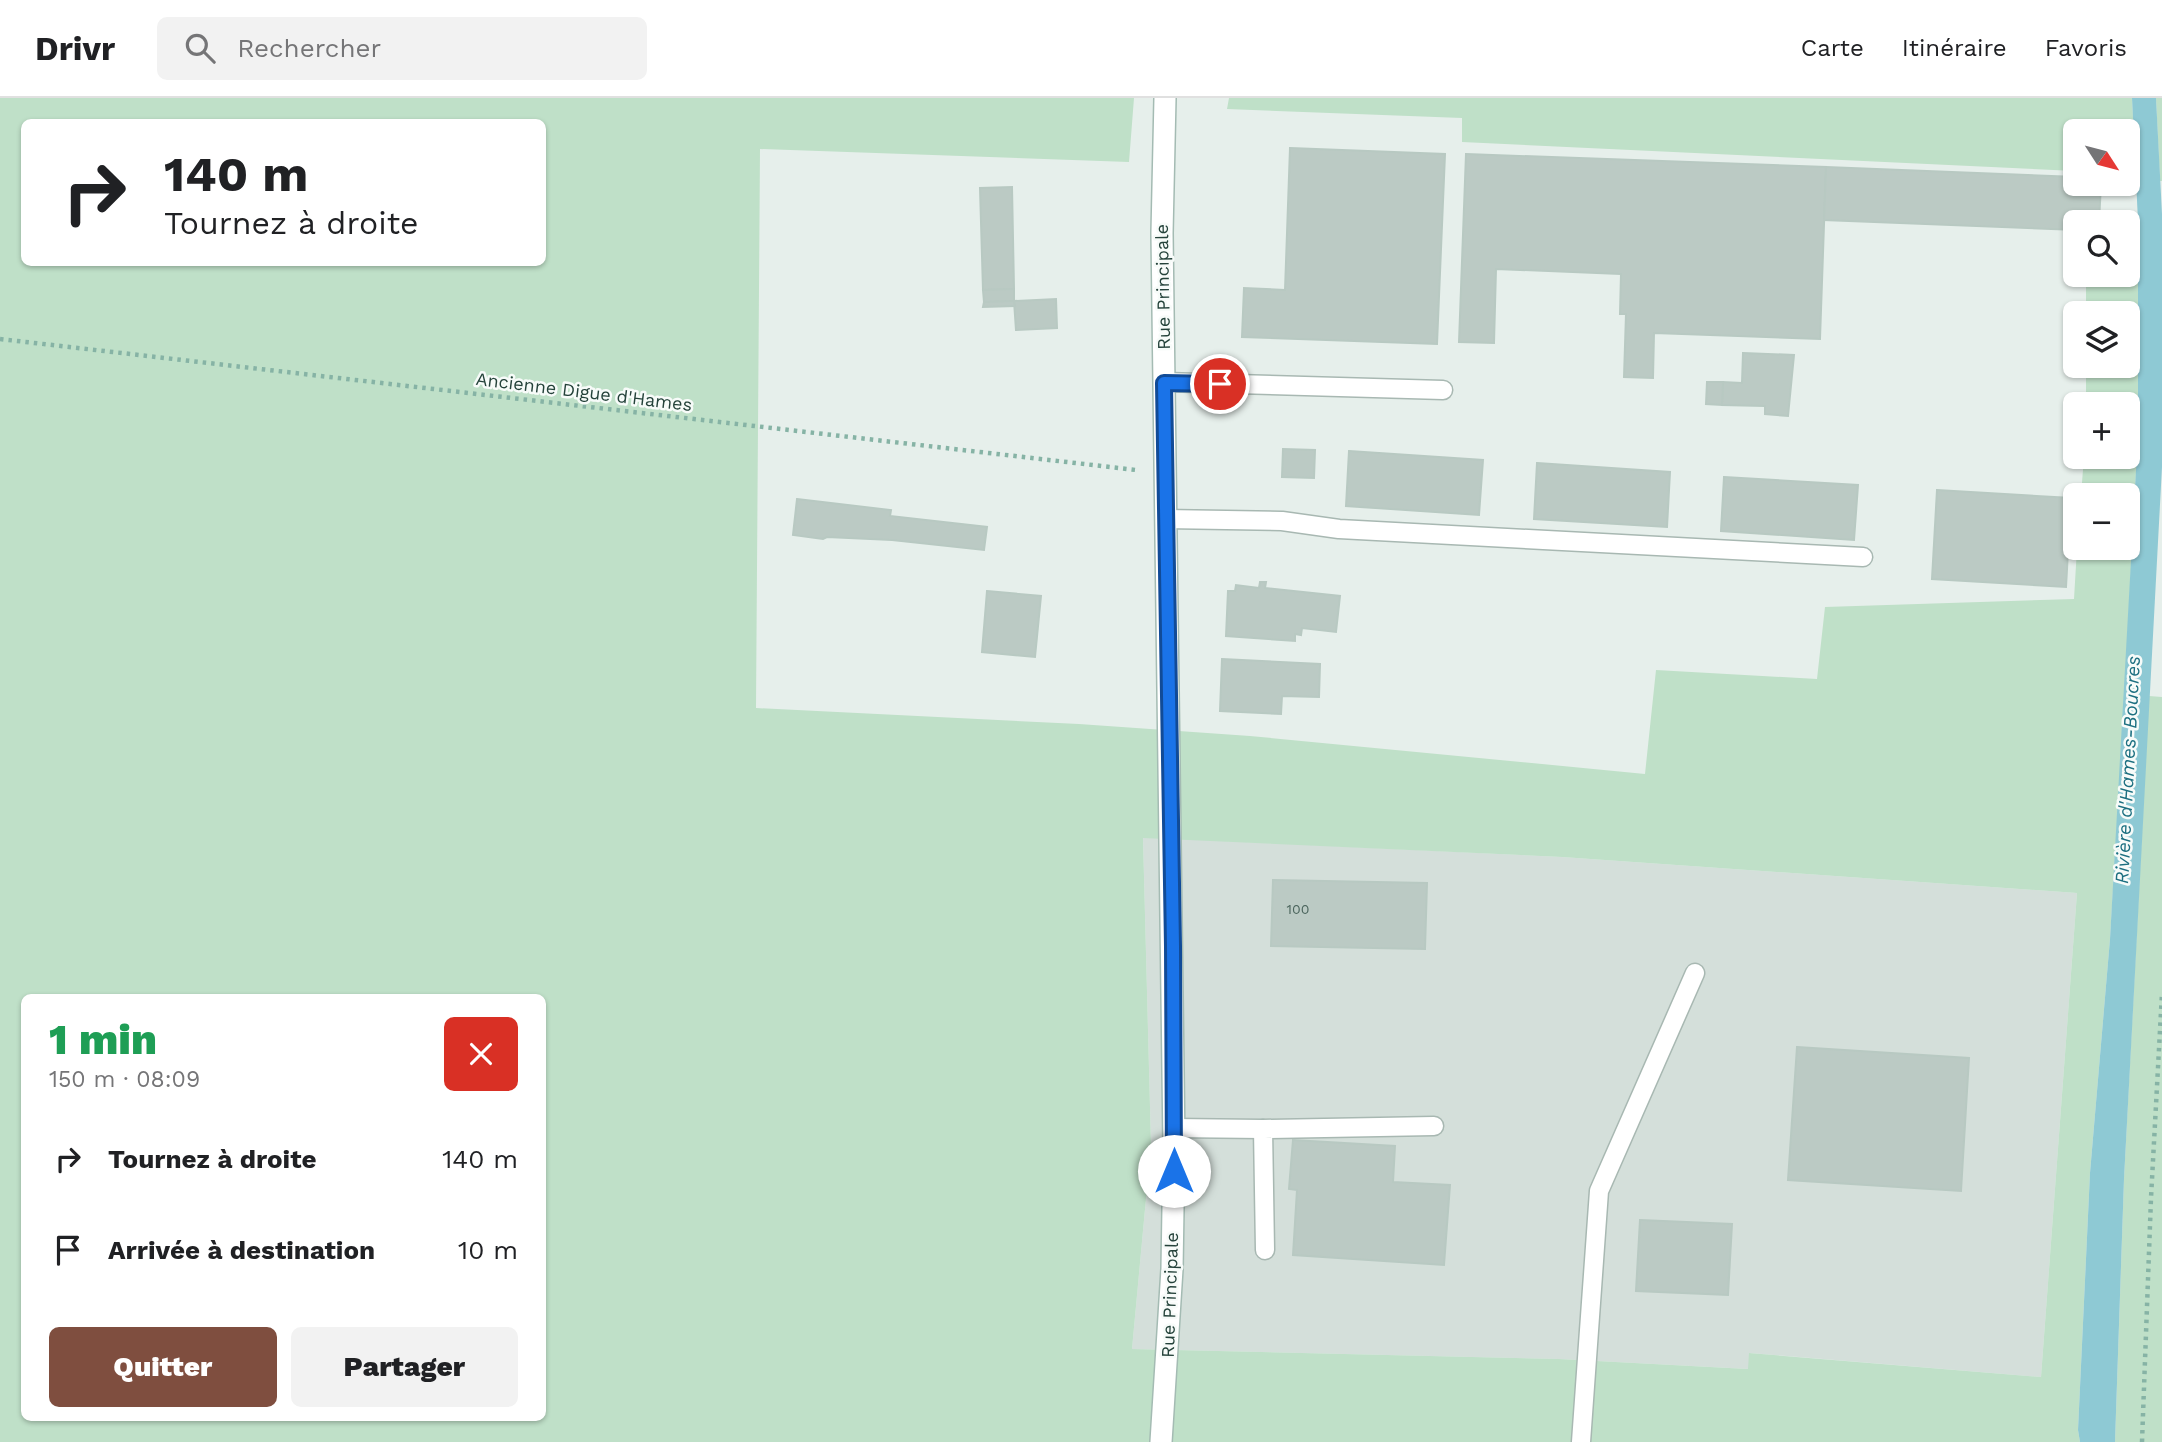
<!DOCTYPE html>
<html lang="fr">
<head>
<meta charset="utf-8">
<style>
	body { margin:0; font-family:"Work Sans",sans-serif; background:#f2f2f2; color:#202124; height:100vh; display:flex; flex-direction:column; font-size:26px; white-space:nowrap }
	* { box-sizing:border-box; margin:0 }
	p { font-size:23px; color:#757577 }
	.icon { flex:none; width:38px; height:38px; fill:none; stroke:currentColor; stroke-width:2; stroke-linecap:round; stroke-linejoin:round }
	.map { position:relative; flex:1; overflow:hidden }
	.side { position:absolute; left:21px; top:896px; width:525px; height:427px; display:flex; flex-direction:column; background:#fff; border-radius:10px; box-shadow:0 2px 5px #0004 }
	.side>* { flex:none }
	.banner { position:absolute; left:21px; top:21px; width:525px; height:147px; border-radius:10px; box-shadow:0 2px 5px #0004; background:#fff; color:#202124; overflow:hidden }
	.needle { width:46px; rotate:126deg }
	.fabs { position:absolute; left:2063px; top:21px; display:grid; gap:14px }
	.fabs a { display:grid; place-items:center; width:77px; height:77px; border-radius:10px; background:#fff; box-shadow:0 2px 5px #0004; font-size:35px }
	.pin { position:absolute; display:grid; place-items:center; width:60px; height:60px; color:#fff; margin:-30px; border:4px solid #fff; border-radius:50%; box-shadow:0 2px 7px #0007 }
	.me { position:absolute; width:77px; margin:-38px; rotate:0deg; stroke-linejoin:round; filter:drop-shadow(0 0 5px #0008) }
	.turn { display:flex; align-items:center; gap:24px; height:147px; padding:0 28px; font-size:32px }
	.turn .icon { width:91px; height:91px; stroke-width:2.5 }
	.turn b { display:block; font-size:49px; line-height:60px }
	.round { display:grid; place-items:center; flex:none; width:74px; height:74px; border-radius:10px; background:#f2f2f2 }
	.overview { display:flex; align-items:center; justify-content:space-between; height:119px; padding:0 28px }
	h1 { font-size:42px; font-weight:800; line-height:52px; color:#1e9e55 }
	.button { display:flex; gap:14px; margin-top:auto; padding:14px 28px }
	.button a { flex:1; height:80px; border-radius:10px; background:#7f4e3f; color:#fff; font-size:28px; font-weight:800; line-height:80px; text-align:center }
	.button a+a { background:#f2f2f2; color:#202124 }
	ul { padding:0; list-style:none }
	li { display:flex; align-items:center; gap:21px; height:91px; padding:0 28px }
	li div { flex:1 }
	li b { display:block; font-size:26px }
	li em { font-style:normal }
	header { display:flex; align-items:center; gap:42px; box-sizing:border-box; height:98px; padding:0 35px; background:#fff; border-bottom:2px solid #e0e0e0 }
	header strong { font-size:33px }
	nav { display:flex; gap:38px; margin-inline-start:auto; font-size:24px }
	.search { width:490px; height:63px; background:#f2f2f2; display:flex; align-items:center; gap:18px; box-sizing:border-box; padding:0 24px; border-radius:10px; color:#757577; font-size:26px }
	.map>svg:first-child { display:block }
	.built { fill:#d4dfda }
	.green { fill:#bfe0c8; fill-rule:evenodd }
	.water { fill:#8ec9d4 }
	.building { fill:#bbcac4; stroke:#b8c9c2; stroke-width:2 }
	.lines { fill:none; stroke-linecap:round; stroke-linejoin:round }
	.lane-casing { stroke:#a8b8b2; stroke-width:21 }
	.secondary-casing { stroke:#a4bbb3; stroke-width:24 }
	.path { stroke:#86b3a5; stroke-width:4.5; stroke-dasharray:3.5 5; stroke-linecap:butt }
	.lane { stroke:#fff; stroke-width:18 }
	.secondary { stroke:#fff; stroke-width:21 }
	.route-casing { stroke:#114b97; stroke-width:18 }
	.route { stroke:#1a73e8; stroke-width:12 }
	.labels { text-anchor:middle; stroke-width:5; stroke-linejoin:round; paint-order:stroke }
	.number-label { font-size:14px; fill:#4a645c }
	.street-label { font-size:18px; fill:#24423a; stroke:#f7fbf9 }
	.water-label { font-size:19px; font-style:italic; fill:#1c6f80; stroke:#f7fbf9 }
</style>
</head>
<body>
<header>
<strong>Drivr</strong>
<div class="search"><svg class="icon" aria-label="search" viewBox="0 0 24 24"><circle cx="10" cy="10" r="6"/><path d="M15 15l6 6"/></svg>Rechercher</div>
<nav><a>Carte</a><a>Itinéraire</a><a>Favoris</a></nav>
</header>
<div class="map">
<svg width="2162" height="1344" viewBox="0 0 2162 1344">
	<rect width="100%" height="100%" fill="#e6efeb"/>
	<polygon class="built" points="1143,739 1562,759 2077,795 2041,1279 1750,1255 1749,1271 1559,1261 1132,1251 1151,1047"/>
	<g class="green">
		<path d="M0,0h1134l-5,64 -369,-13 -4,559 323,16 171,12 395,38 11,-104 161,9 8,-72 249,-8 3,-51h51v-53h-47l3,-38h44v-53h-42v-38h42v-53h-42v-38h42v-10h11l-1,169 -15,290 -13,215 -20,234 -12,257 2,12h-2080zM24,24h518v140h-518zM1143,740l419,19 515,36 -36,484 -292,-24 -1,16 -189,-10 -427,-10 19,-204zM24,900h518v420h-518z"/>
		<polygon points="1229,0 2132,0 2136,76 2128,75 2128,33 2076,33 2075,73 1462,44 1462,20 1227,11"/>
		<polygon points="2156,0 2162,0 2162,83 2160,83"/>
		<polygon points="2149,598 2162,599 2162,1344 2115,1344 2124,1081"/>
	</g>
	<polygon class="water" points="2132,0 2156,0 2162,116 2162,369 2124,1081 2115,1344 2080,1344 2078,1332 2090,1075 2110,841 2138,336 2138,123"/>
	<g class="building">
		<polygon points="1290,50 1445,56 1437,246 1242,239 1244,190 1285,192"/>
		<polygon points="1466,56 1826,69 1820,241 1654,235 1653,280 1624,279 1626,216 1620,216 1621,176 1496,171 1494,245 1459,244"/>
		<polygon points="1826,69 2076,79 2076,86 2101,86 2099,124 2076,124 2076,132 1824,122"/>
		<polygon points="1012,89 1014,191 983,192 980,90"/>
		<polygon points="1014,191 1014,203 984,204 983,192"/>
		<polygon points="1056,201 1057,230 1016,232 1014,203"/>
		<polygon points="1014,203 1015,208 983,209 984,204"/>
		<polygon points="1743,255 1794,257 1788,318 1765,316 1765,308 1722,307 1723,284 1742,285"/>
		<polygon points="1707,284 1723,284 1722,307 1706,306"/>
		<polygon points="1283,351 1315,352 1314,380 1282,379"/>
		<polygon points="1349,353 1483,362 1479,417 1346,408"/>
		<polygon points="1537,365 1670,374 1667,429 1534,421"/>
		<polygon points="1724,379 1858,387 1854,442 1721,433"/>
		<polygon points="1937,392 2071,400 2066,489 1932,481"/>
		<polygon points="797,401 891,412 890,418 987,429 984,452 892,442 827,439 823,441 793,437"/>
		<polygon points="1260,484 1266,484 1265,490 1340,498 1336,534 1302,530 1301,537 1295,536 1295,543 1226,538 1228,493 1235,493 1236,487 1259,490"/>
		<polygon points="987,493 1041,498 1035,559 982,554"/>
		<polygon points="1222,561 1320,566 1319,599 1282,598 1281,616 1220,613"/>
		<polygon points="1273,782 1427,785 1425,851 1271,848"/>
		<polygon points="1797,949 1969,960 1961,1093 1788,1082"/>
		<polygon points="1293,1042 1395,1048 1393,1084 1450,1087 1444,1167 1293,1157 1297,1092 1289,1091"/>
		<polygon points="1640,1122 1732,1126 1728,1197 1636,1193"/>
	</g>
	<g class="lines">
		<defs>
			<g id="lane">
				<polyline points="1164,284 1443,292"/>
				<polyline points="1165,421 1282,423 1339,431 1863,459"/>
				<polyline points="1173,1030 1263,1031"/>
				<polyline points="1265,1152 1263,1031 1434,1028"/>
				<polyline points="1581,1344 1599,1093 1695,875"/>
			</g>
			<polyline id="secondary" points="1161,1344 1172,1171 1174,1049 1162,135 1165,0"/>
		</defs>
		<use href="#lane" class="lane-casing"/>
		<use href="#secondary" class="secondary-casing"/>
		<g class="path">
			<polyline points="0,241 1136,372"/>
			<polyline points="2142,1344 2151,1100 2162,895"/>
		</g>
		<use href="#lane" class="lane"/>
		<use href="#secondary" class="secondary"/>
	</g>
	<g class="lines">
		<defs>
			<polyline id="route" points="1174,1073 1173,848 1164,285 1220,286"/>
		</defs>
		<use href="#route" class="route-casing"/>
		<use href="#route" class="route"/>
	</g>
	<g class="labels">
		<g class="number-label">
			<text x="1298" y="816">100</text>
		</g>
		<g class="street-label">
			<text transform="translate(1163 189) rotate(-91)" y="6">Rue Principale</text>
			<text transform="translate(584 294) rotate(7)" y="6">Ancienne Digue d'Hames</text>
			<text transform="translate(1170 1197) rotate(-88)" y="6">Rue Principale</text>
		</g>
		<g class="water-label">
			<text transform="translate(2127 672) rotate(-87)" y="7">Rivière d'Hames-Boucres</text>
		</g>
	</g>
</svg>
<div class="fabs">
<a><svg class="needle" viewBox="-14 -14 28 28"><path d="M0-13l5 13h-10z" fill="#e53935"/><path d="M0 13l5-13h-10z" fill="#757577"/></svg></a>
<a><svg class="icon" aria-label="search" viewBox="0 0 24 24"><circle cx="10" cy="10" r="6"/><path d="M15 15l6 6"/></svg></a>
<a><svg class="icon" aria-label="layers" viewBox="0 0 24 24"><path d="M12 4l9 5-9 5-9-5zM3 14l9 5 9-5"/></svg></a>
<a>+</a>
<a>−</a>
</div>
<div class="pin" style="left:1220px;top:286px;background:#d93025"><svg class="icon" aria-label="arrive" viewBox="0 0 24 24"><path d="M6 21V4h12l-3 4 3 4H6"/></svg></div>
<svg class="me" style="left:1174px;top:1073px" viewBox="-20 -20 40 40"><circle r="19" fill="#fff"/><path d="M0-13L10 11 0 6-10 11z" fill="#1a73e8"/></svg>
<div class="banner">
<div class="turn"><svg class="icon" aria-label="right" viewBox="0 0 24 24"><path d="M7 20v-9h11M14 6l5 5-5 5"/></svg><div><b>140 m</b>Tournez à droite</div></div>
</div>
<section class="side">
<div class="overview"><div><h1>1 min</h1><p>150 m · 08:09</p></div><a class="round" style="background:#d93025;color:#fff"><svg class="icon" aria-label="close" viewBox="0 0 24 24"><path d="M6 6l12 12M18 6L6 18"/></svg></a></div>
<ul>
<li><svg class="icon" aria-label="right" viewBox="0 0 24 24"><path d="M7 20v-9h11M14 6l5 5-5 5"/></svg><div><b>Tournez à droite</b></div><em>140 m</em></li>
<li><svg class="icon" aria-label="arrive" viewBox="0 0 24 24"><path d="M6 21V4h12l-3 4 3 4H6"/></svg><div><b>Arrivée à destination</b></div><em>10 m</em></li>
</ul>
<div class="button"><a>Quitter</a><a>Partager</a></div>
</section>
</div>
</body>
</html>
